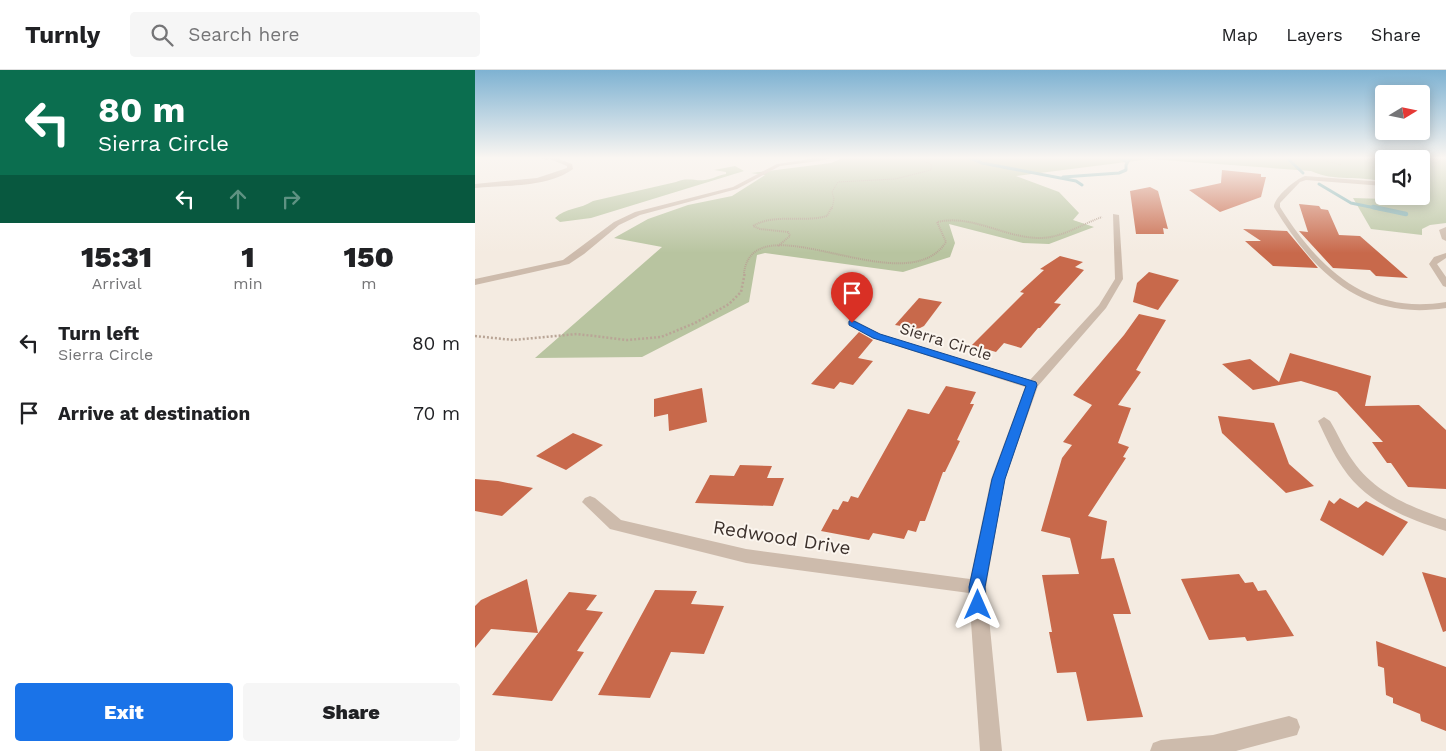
<!DOCTYPE html>
<html lang="en">
<head>
<meta charset="utf-8">
<style>
	body { margin:0; font-family:"Work Sans",sans-serif; background:#f6f6f6; color:#202124; height:100vh; display:flex; flex-direction:column; font-size:19px; white-space:nowrap }
	* { box-sizing:border-box; margin:0 }
	p { font-size:16px; color:#757577 }
	.icon { flex:none; width:28px; height:28px; fill:none; stroke:currentColor; stroke-width:2; stroke-linecap:round; stroke-linejoin:round }
	.map { position:relative; flex:1; overflow:hidden }
	.drawer { display:flex; flex-direction:column; background:#fff; width:475px }
	.drawer>* { flex:none }
	.guide { background:#0b6e4f; color:#fff; overflow:hidden }
	.needle { width:32px; rotate:80deg }
	.buttons { position:absolute; left:900px; top:15px; display:grid; gap:10px }
	.buttons a { display:grid; place-items:center; width:55px; height:55px; border-radius:5px; background:#fff; box-shadow:0 2px 12px #0003; font-size:25px }
	.pin { position:absolute; display:grid; place-items:center; width:42px; height:42px; color:#fff; margin:-51px -21px; border-radius:50% 50% 50% 0; rotate:-45deg; box-shadow:0 0 5px #0007 }
	.pin .icon { rotate:45deg }
	.me { position:absolute; width:55px; margin:-28px; rotate:0deg; stroke-linejoin:round; filter:drop-shadow(0 0 4px #0008) }
	.turn { display:flex; align-items:center; gap:18px; height:105px; padding:0 15px; font-size:22px }
	.turn .icon { width:65px; height:65px; stroke-width:2.5 }
	.turn b { display:block; font-size:35px; line-height:42px }
	.lanes { display:flex; align-items:center; height:48px; padding:0 15px; background:#0003; justify-content:center; gap:25px; direction:ltr }
	.lanes .off { opacity:.35 }
	.eta { display:flex; justify-content:space-evenly; align-items:center; height:85px; text-align:center }
	.eta b { font-size:30px; font-weight:800; line-height:35px }
	.action { display:flex; gap:10px; margin-top:auto; padding:10px 15px }
	.action a { flex:1; height:58px; border-radius:5px; background:#1a73e8; color:#fff; font-size:20px; font-weight:800; line-height:58px; text-align:center }
	.action a+a { background:#f6f6f6; color:#202124 }
	ul { padding:0; list-style:none }
	li { display:flex; align-items:center; gap:15px; height:70px; padding:0 15px }
	li div { flex:1 }
	li b { display:block; font-size:19px }
	li em { font-style:normal }
	header { display:flex; align-items:center; gap:30px; box-sizing:border-box; height:70px; padding:0 25px; background:#fff; border-bottom:1px solid #e0e0e0 }
	header strong { font-size:24px }
	nav { display:flex; gap:28px; margin-inline-start:auto; font-size:18px }
	.search { width:350px; height:45px; background:#f6f6f6; display:flex; align-items:center; gap:12px; box-sizing:border-box; padding:0 18px; border-radius:5px; color:#757577; font-size:19px }
	main { display:flex; flex:1; min-height:0 }
	.map>svg:first-child { display:block }
	.green { fill:#b8c4a0 }
	.lines { fill:none; stroke-linecap:round; stroke-linejoin:round }
	.stream-far1 { stroke:#7fb0b2; stroke-width:3 }
	.stream { stroke:#7fb0b2; stroke-width:4.5 }
	.building { fill:#c8694b }
	.path-far2 { stroke:#b9a596; stroke-width:1; stroke-dasharray:1 1; stroke-linecap:butt }
	.path-far1 { stroke:#b9a596; stroke-width:2; stroke-dasharray:1 1; stroke-linecap:butt }
	.path { stroke:#b9a596; stroke-width:2.5; stroke-dasharray:2 2; stroke-linecap:butt }
	.service { fill:#cdbbac; fill-rule:evenodd }
	.minor { fill:#cdbbac; fill-rule:evenodd }
	.route { fill:#1a73e8; stroke:#114b97 }
	.labels { text-anchor:middle; stroke-width:4; stroke-linejoin:round; paint-order:stroke }
	.street-label { font-size:16px; fill:#3b302b; stroke:#fbf5ee }
	.near-street-label { font-size:19px; fill:#3b302b; stroke:#fbf5ee }
</style>
</head>
<body>
<header>
<strong>Turnly</strong>
<div class="search"><svg class="icon" aria-label="search" viewBox="0 0 24 24"><circle cx="10" cy="10" r="6"/><path d="M15 15l6 6"/></svg>Search here</div>
<nav><a>Map</a><a>Layers</a><a>Share</a></nav>
</header>
<main>
<section class="drawer">
<div class="guide">
<div class="turn"><svg class="icon" aria-label="left" viewBox="0 0 24 24"><path d="M17 20v-9H6M10 6l-5 5 5 5"/></svg><div><b>80 m</b>Sierra Circle</div></div>
<div class="lanes"><svg class="icon" aria-label="left" viewBox="0 0 24 24"><path d="M17 20v-9H6M10 6l-5 5 5 5"/></svg><svg class="icon off" aria-label="ahead" viewBox="0 0 24 24"><path d="M12 20V5M6 11l6-6 6 6"/></svg><svg class="icon off" aria-label="right" viewBox="0 0 24 24"><path d="M7 20v-9h11M14 6l5 5-5 5"/></svg></div>
</div>
<div class="eta">
<div><b>15:31</b><p>Arrival</p></div>
<div><b>1</b><p>min</p></div>
<div><b>150</b><p>m</p></div>
</div>
<ul>
<li><svg class="icon" aria-label="left" viewBox="0 0 24 24"><path d="M17 20v-9H6M10 6l-5 5 5 5"/></svg><div><b>Turn left</b><p>Sierra Circle</p></div><em>80 m</em></li>
<li><svg class="icon" aria-label="arrive" viewBox="0 0 24 24"><path d="M6 21V4h12l-3 4 3 4H6"/></svg><div><b>Arrive at destination</b></div><em>70 m</em></li>
</ul>
<div class="action"><a>Exit</a><a>Share</a></div>
</section>
<div class="map">
<svg width="971" height="681" viewBox="0 0 971 681">
	<rect width="100%" height="100%" fill="#f4ebe1"/>
	<g class="green">
		<path d="M370,87h601v66l-16,2 -8,4v6l-51,-6 -18,-31 67,2 -6,-4h7v-37h-37v23c-24,-7 -50,0 -73,-11l-161,-12 -134,17 43,16 20,21 -6,7 21,7 -45,17 -26,-1 -74,-19 6,19 -5,14 -47,15 -138,-19 -8,2 -8,47 -107,55 -107,1 127,-111 -48,-9 34,-19 40,-14 44,-9 33,-21 -14,-2 80,-10z"/>
		<path d="M260,96l9,5 -153,47 -31,4 -5,-4c10,-10 26,-9 38,-17l83,-19c11,-5 18,-1 29,-2 8,-1 14,-5 21,-6v-2l-12,-2z"/>
	</g>
	<g class="lines">
		<g class="stream-far1">
			<polyline points="492,87 507,93 601,111 607,115"/>
			<polyline points="643,87 652,92"/>
			<polyline points="811,87 828,103"/>
			<polyline points="588,107 644,103 651,100 651,95 655,88 660,87"/>
			<polyline points="844,114 876,133 905,139"/>
		</g>
		<polyline class="stream" points="898,137 931,144"/>
	</g>
	<g class="building">
		<polygon points="747,100 786,104 786,107 791,107 786,127 745,142 714,120 746,113"/>
		<polygon points="675,117 683,121 693,159 688,158 689,164 661,164 655,121"/>
		<polygon points="824,134 844,136 846,139 853,140 864,165 885,166 933,208 901,206 895,200 858,198 824,161 833,162"/>
		<polygon points="768,159 812,161 843,198 798,196 770,171 786,171"/>
		<polygon points="585,186 608,192 600,197 609,200 579,233 586,234 565,258 563,258 546,278 529,273 521,282 497,275 549,223 545,222 569,200 565,199"/>
		<polygon points="674,202 704,210 683,240 658,232 662,213"/>
		<polygon points="444,228 467,232 449,256 443,259 420,255"/>
		<polygon points="664,244 691,250 661,300 666,302 643,335 656,338 643,373 654,377 648,387 651,388 613,446 632,451 626,489 639,488 656,544 638,544 668,647 612,651 601,602 582,603 574,562 577,562 567,505 604,504 595,468 566,461 587,388 597,375 588,372 617,335 598,325 649,265"/>
		<polygon points="384,262 398,270 383,288 398,291 378,315 365,312 359,319 336,314"/>
		<polygon points="815,283 896,306 890,336 944,335 971,360 971,419 933,417 916,393 912,393 897,372 908,372 862,322 826,311 778,320 747,294 775,289 804,312"/>
		<polygon points="471,316 501,322 495,334 499,334 482,370 485,371 470,402 468,402 450,451 445,451 441,462 433,460 429,469 398,463 394,470 346,461 358,439 363,440 368,431 373,432 376,426 383,428 433,339 454,344"/>
		<polygon points="227,318 232,352 194,361 193,344 179,347 179,329"/>
		<polygon points="743,346 799,353 814,394 839,416 811,423 747,363"/>
		<polygon points="98,363 128,375 91,400 61,386"/>
		<polygon points="265,395 297,396 292,408 309,408 298,436 220,433 235,405 259,406"/>
		<polygon points="0,409 23,411 58,418 27,446 0,441"/>
		<polygon points="865,428 883,438 891,431 933,452 908,486 845,450 854,430 859,434"/>
		<polygon points="947,502 971,508 971,561 968,562"/>
		<polygon points="764,504 770,513 778,512 783,521 791,520 819,566 772,571 770,567 734,570 706,509"/>
		<polygon points="52,509 63,563 16,559 0,578 0,536 6,530"/>
		<polygon points="180,520 222,521 216,534 249,536 229,584 196,582 175,628 123,625"/>
		<polygon points="94,522 122,525 111,540 128,542 102,581 109,582 77,631 17,625"/>
		<polygon points="901,571 971,597 971,661 946,651 945,644 918,633 918,628 911,625 909,598 903,596"/>
	</g>
	<g class="lines">
		<g class="path-far2">
			<polyline points="834,87 867,95"/>
			<polyline points="946,90 971,89"/>
			<polyline points="898,98 909,92"/>
			<polyline points="357,139 359,129 357,122 363,112 420,109 456,100 456,94 448,91 446,87"/>
		</g>
		<g class="path-far1">
			<path d="M303,176l12,-10 -2,-4 -28,-3 -7,-3c21,-13 50,-3 74,-10l5,-9"/>
			<path d="M269,203c10,-75 161,33 202,-31l-9,-20c36,-8 67,16 103,16 22,0 42,-14 62,-21"/>
		</g>
		<polyline class="path" points="0,266 38,270 102,264 152,270 186,267 220,253 254,234 266,222 270,202"/>
		<g class="service">
			<polygon points="64,87 74,87 75,88 72,90"/>
			<polygon points="814,646 822,649 825,657 822,665 761,681 675,681 678,673 686,670 738,665"/>
		</g>
		<g class="minor">
			<path d="M70,87h9l18,7 1,5c-26,19 -68,16 -98,19v-4l62,-6 30,-10v-2z"/>
			<polygon points="349,87 360,87 344,91 305,96 262,119 165,145 144,155 109,184 94,194 0,215 0,209 88,190 139,152 160,142 258,117 302,94"/>
			<path d="M830,106l79,6v4l-78,-6 -6,2 -20,21v4c39,62 87,108 166,95v6c-84,13 -132,-35 -172,-101 0,-10 22,-28 31,-31z"/>
			<polygon points="638,144 644,145 648,209 631,238 563,316 530,409 511,517 527,681 505,681 494,523 271,493 135,459 107,432 110,428 115,426 120,428 146,450 271,479 495,509 516,409 550,317 397,268 372,253 377,250 381,251 405,264 555,310 624,235 640,209"/>
			<polygon points="971,157 971,171 967,169 964,160"/>
			<polygon points="971,183 971,188 962,194 971,207 971,217 968,216 954,194 959,187"/>
			<path d="M849,347l6,4c8,13 14,28 23,40 22,32 58,46 93,58v12c-38,-12 -80,-28 -103,-63 -10,-14 -17,-31 -25,-47z"/>
		</g>
	</g>
	<linearGradient id="sky" x2="0" y2="1"><stop stop-color="#7eb2d2"/><stop offset="0.48" stop-color="#faf6f2"/><stop offset="1" stop-color="#faf6f2" stop-opacity="0"/></linearGradient>
	<rect width="971" height="183" fill="url(#sky)"/>
	<polygon class="route" points="377,250 405,264 561,312 562,315 530,409 510,517 511,535 509,540 503,542 497,540 495,535 494,517 517,409 551,316 398,268 374,255 374,251"/>
	<g class="labels">
		<g class="street-label">
			<text transform="translate(471 271) rotate(17)" y="6">Sierra Circle</text>
		</g>
		<g class="near-street-label">
			<text transform="translate(307 467) rotate(9)" y="7">Redwood Drive</text>
		</g>
	</g>
</svg>
<div class="buttons">
<a><svg class="needle" viewBox="-14 -14 28 28"><path d="M0-13l5 13h-10z" fill="#e53935"/><path d="M0 13l5-13h-10z" fill="#757577"/></svg></a>
<a><svg class="icon" aria-label="sound" viewBox="0 0 24 24"><path d="M4 9h4l5-4v14l-5-4H4zM17 9q2 3 0 6"/></svg></a>
</div>
<div class="pin" style="left:377px;top:253px;background:#d93025"><svg class="icon" aria-label="arrive" viewBox="0 0 24 24"><path d="M6 21V4h12l-3 4 3 4H6"/></svg></div>
<svg class="me" style="left:503px;top:535px" viewBox="-20 -20 40 40"><path d="M0-17L14 15 0 8-14 15z" fill="#1a73e8" stroke="#fff" stroke-width="4"/></svg>
</div>
</main>
</body>
</html>
